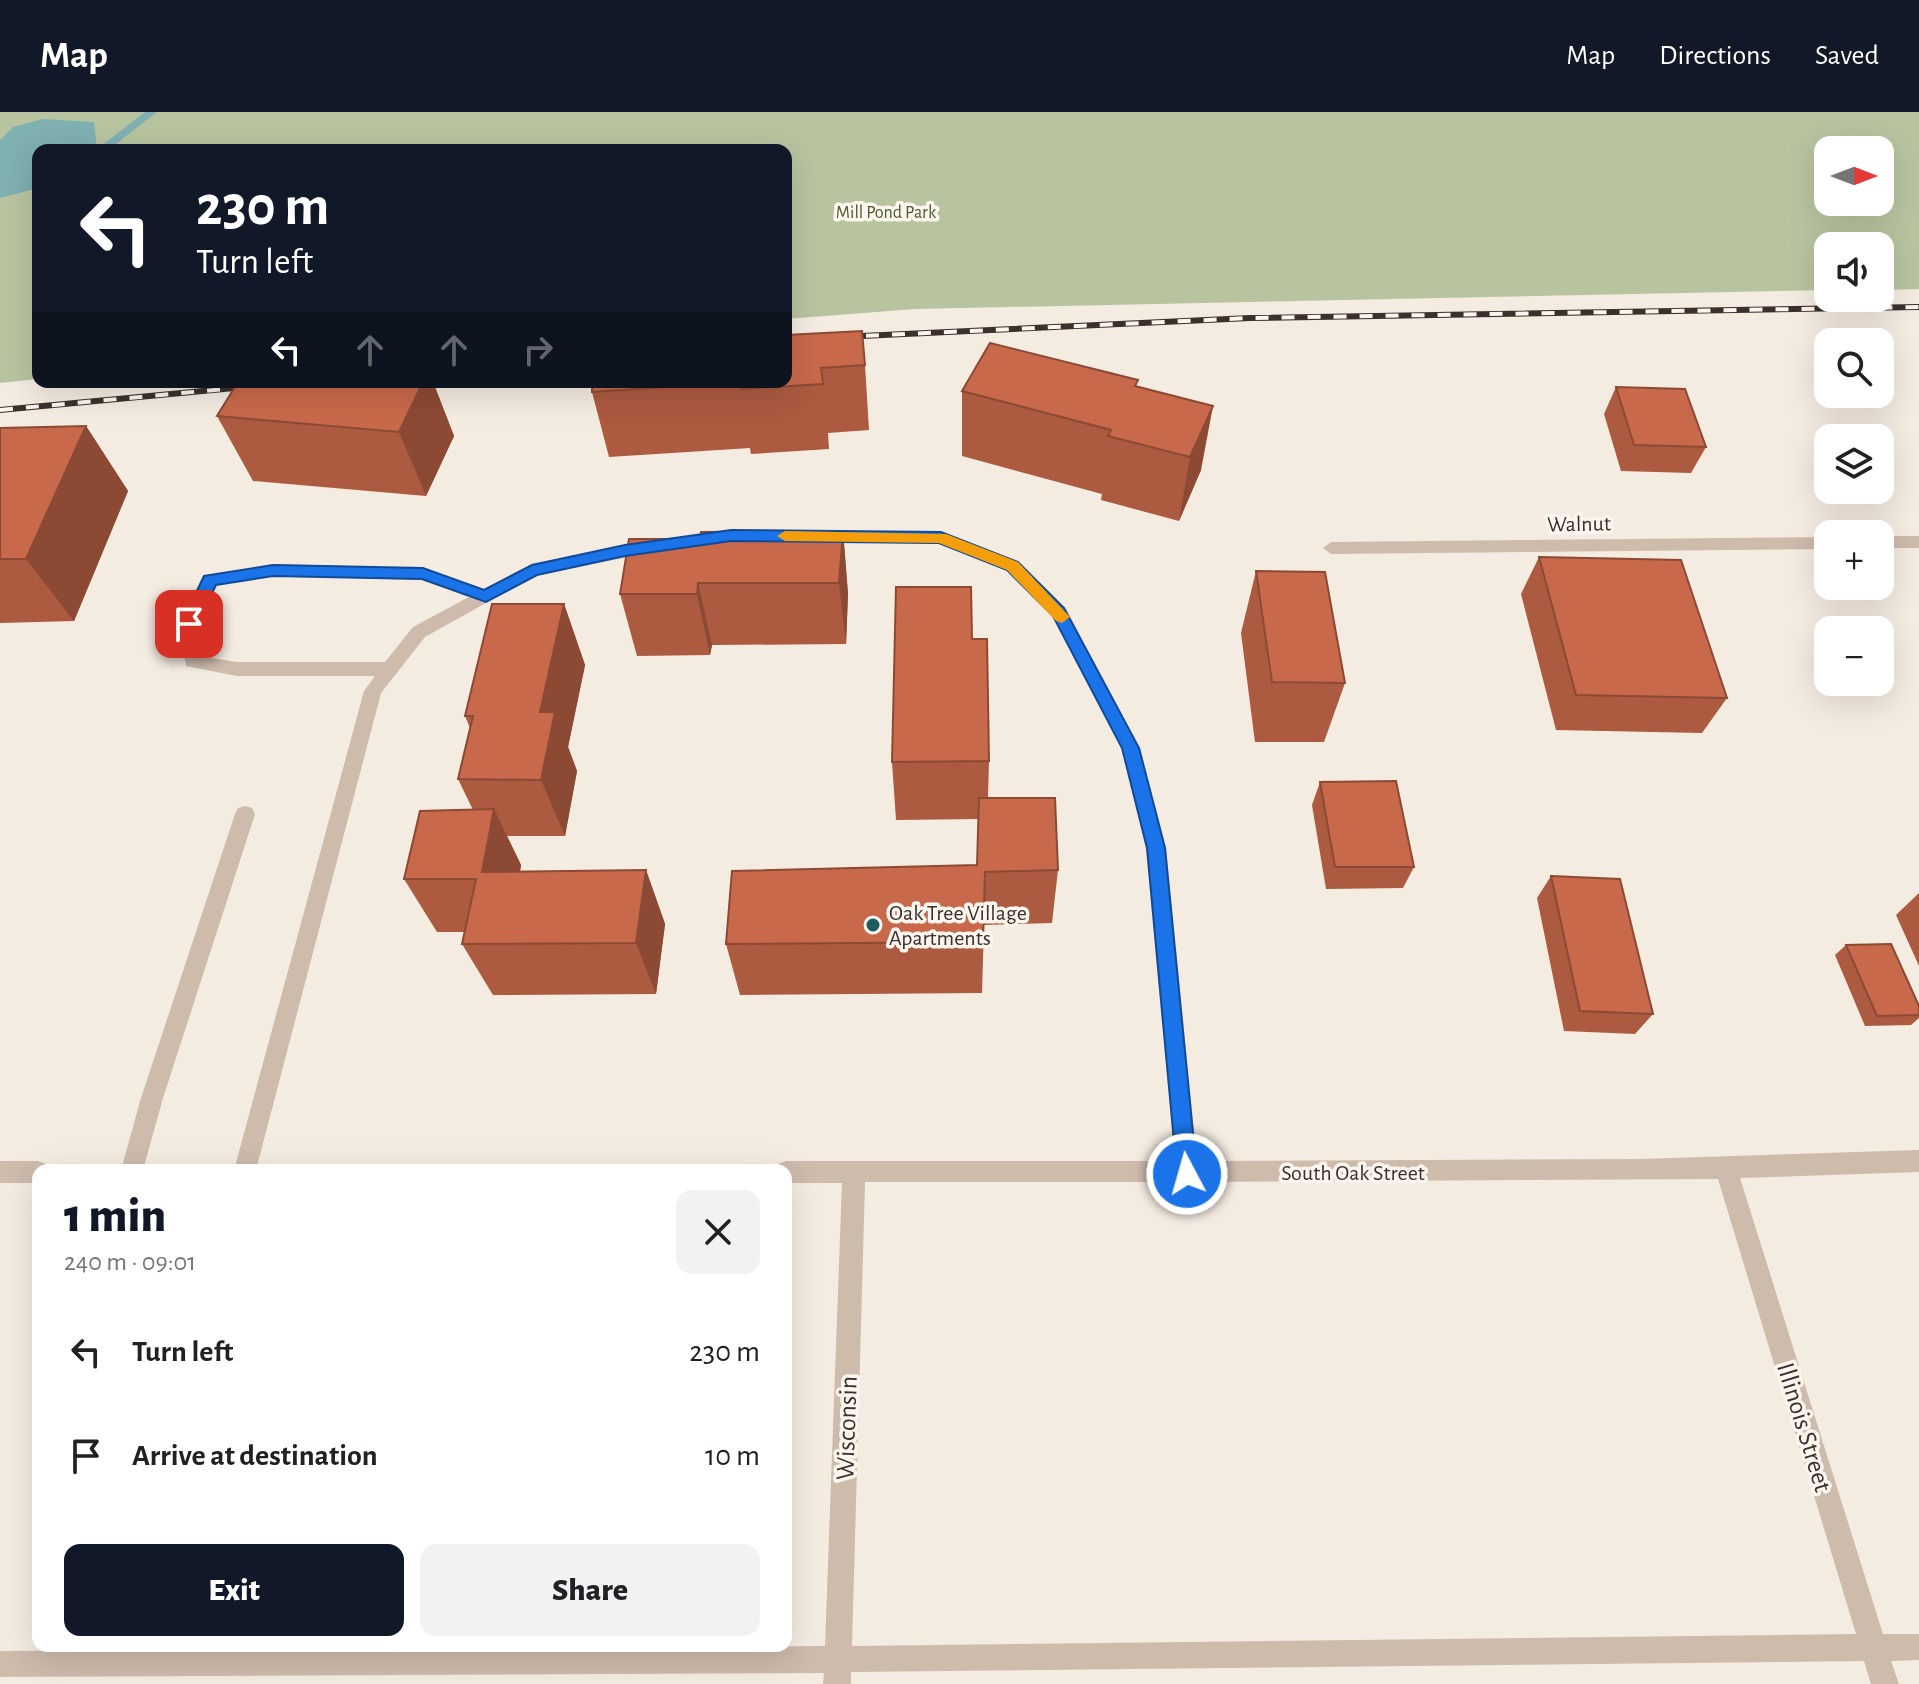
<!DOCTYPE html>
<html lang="en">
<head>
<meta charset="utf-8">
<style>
	body { margin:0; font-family:"Alegreya Sans",sans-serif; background:#f2f2f2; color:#202124; height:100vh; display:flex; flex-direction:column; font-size:30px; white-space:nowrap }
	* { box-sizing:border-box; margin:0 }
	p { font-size:26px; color:#757577 }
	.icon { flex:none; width:44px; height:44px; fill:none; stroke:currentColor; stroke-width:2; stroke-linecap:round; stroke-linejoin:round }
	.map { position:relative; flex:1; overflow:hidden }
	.side { position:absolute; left:32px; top:1052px; width:760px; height:488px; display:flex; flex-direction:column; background:#fff; border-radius:16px; box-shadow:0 8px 32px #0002 }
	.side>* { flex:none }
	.hud { position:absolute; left:32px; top:32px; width:760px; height:244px; border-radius:16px; box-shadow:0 8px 32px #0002; background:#111827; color:#fff; overflow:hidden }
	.needle { width:52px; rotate:90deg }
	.controls { position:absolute; left:1814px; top:24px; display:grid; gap:16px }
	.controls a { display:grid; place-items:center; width:80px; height:80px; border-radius:16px; background:#fff; box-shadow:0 8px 32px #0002; font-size:40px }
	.pin { position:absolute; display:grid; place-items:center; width:68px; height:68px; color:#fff; margin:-34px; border-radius:16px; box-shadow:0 4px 12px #0006 }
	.me { position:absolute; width:88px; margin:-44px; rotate:354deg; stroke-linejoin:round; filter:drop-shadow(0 0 6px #0008) }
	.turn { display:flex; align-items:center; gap:28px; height:168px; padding:0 32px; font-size:36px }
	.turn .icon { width:104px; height:104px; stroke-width:2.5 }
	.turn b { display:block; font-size:56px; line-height:68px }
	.lanes { display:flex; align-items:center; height:76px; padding:0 32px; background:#0003; justify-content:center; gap:40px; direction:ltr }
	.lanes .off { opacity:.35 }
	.round { display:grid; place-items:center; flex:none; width:84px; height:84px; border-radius:16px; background:#f2f2f2 }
	.head { display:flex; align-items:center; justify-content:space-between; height:136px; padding:0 32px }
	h1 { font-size:48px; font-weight:800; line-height:60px; color:#111827 }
	.action { display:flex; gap:16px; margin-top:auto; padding:16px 32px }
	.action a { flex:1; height:92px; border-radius:16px; background:#111827; color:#fff; font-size:32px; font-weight:800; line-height:92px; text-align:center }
	.action a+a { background:#f2f2f2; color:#202124 }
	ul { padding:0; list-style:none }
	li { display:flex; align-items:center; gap:24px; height:104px; padding:0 32px }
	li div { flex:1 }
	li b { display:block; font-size:30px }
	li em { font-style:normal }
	header { display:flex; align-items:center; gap:48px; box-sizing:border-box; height:112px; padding:0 40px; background:#111827; color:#fff }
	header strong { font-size:38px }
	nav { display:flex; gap:44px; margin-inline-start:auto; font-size:28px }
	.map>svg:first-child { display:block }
	.green { fill:#b8c4a0; fill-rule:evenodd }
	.water { fill:#7fb0b2 }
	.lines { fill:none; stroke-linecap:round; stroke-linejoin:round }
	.stream { fill:#7fb0b2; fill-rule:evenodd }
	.minor { fill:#cdbbac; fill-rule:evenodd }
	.rail-casing { stroke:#3b302b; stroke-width:6 }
	.rail { stroke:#fbf5ee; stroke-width:4; stroke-dasharray:13; stroke-linecap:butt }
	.wall { fill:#ac5a40 }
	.shaded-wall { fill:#8c4a34 }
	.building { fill:#c8694b; stroke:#8c4a34; stroke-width:2 }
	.route { fill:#1a73e8; stroke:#114b97; stroke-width:2 }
	.slow { fill:#f59e0b }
	.poi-dot { fill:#1f5a5e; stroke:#fbf5ee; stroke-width:3 }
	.labels { text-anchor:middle; stroke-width:7; stroke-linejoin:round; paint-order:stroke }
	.far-park-label { font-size:18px; fill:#4a5a2e; stroke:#fbf5ee }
	.street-label { font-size:22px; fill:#3b302b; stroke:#fbf5ee }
	.poi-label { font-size:22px; fill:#3b302b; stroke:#fbf5ee; text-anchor:start }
	.near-street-label { font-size:26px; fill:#3b302b; stroke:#fbf5ee }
</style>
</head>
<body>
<header>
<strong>Map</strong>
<nav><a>Map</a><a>Directions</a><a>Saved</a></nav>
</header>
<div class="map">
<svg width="1919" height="1572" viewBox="0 0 1919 1572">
	<rect width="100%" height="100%" fill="#f4ebe1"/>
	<path class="green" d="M0,0h1919v177l-39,1v-44h-52v44l-913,19 -129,10v-169h-748v229l-38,4zM1828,38h52v52h-52z"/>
	<polygon class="water" points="43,7 94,10 97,38 38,38 38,76 0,86 0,28 13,15"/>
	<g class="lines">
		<polygon class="stream" points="145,0 157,0 108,38 96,38"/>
		<g class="minor">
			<path d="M815,418l132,4 71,28 47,45 75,141 26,100 31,313 444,-2 278,-9v22l-179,6 143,456h36v26l-28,1 8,23h-28l-7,-23 -1013,11v12h-28l1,-11 -824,4v-26l825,-5 17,-463h-56v-13h-10l2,-6 8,-3h389l-29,-313 -24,-100 -69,-132 -47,-46 -67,-26 -124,-2 -8,-6zM1718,1067l138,455 -1004,12 13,-464h315l7,3 7,-3z"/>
			<rect x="1880" y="424" width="39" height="12"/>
			<polygon points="1828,425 1828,437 1331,442 1323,436 1331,430"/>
			<path d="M652,429l6,2 2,4 -2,4 -122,24 -111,62 -44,56 -125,477h-22l130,-479 11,-15h-138l-51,-10 -6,-42 24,-48 69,-12 150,4 61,21 48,-25zM273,464l149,4 47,17 -56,30 -28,35h-148l-37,-6 -2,-32 18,-39z"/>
			<polygon points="245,694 252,696 255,702 163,986 143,1058 121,1058 141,986 235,702 238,696"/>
			<polygon points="0,1049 38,1049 46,1052 48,1058 38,1058 38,1071 0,1071"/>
		</g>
		<defs>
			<g id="rail">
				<polyline points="840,225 1250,206 1919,195"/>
				<polyline points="0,298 300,270"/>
			</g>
		</defs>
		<use href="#rail" class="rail-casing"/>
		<use href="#rail" class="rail"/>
	</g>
	<g class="wall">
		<polygon points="786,223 865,253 869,318 828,321 829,337 751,342 750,336 609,345 592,280"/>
		<polygon points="238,270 433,270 454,324 426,384 253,369 217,304"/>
		<polygon points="1137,275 1201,358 1179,409 1101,388 1102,382 962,344 962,279"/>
		<polygon points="1616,275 1706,335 1691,361 1621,359 1604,302"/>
		<polygon points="86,314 128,379 74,509 0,511 0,316"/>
		<polygon points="843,419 848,482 846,532 712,533 710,543 637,544 620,482 700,427"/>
		<polygon points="1539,445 1727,586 1702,621 1556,618 1521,482"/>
		<polygon points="1256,459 1345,571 1324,630 1255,630 1241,521"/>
		<polygon points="564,492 585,553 568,635 577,659 565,724 507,724 521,753 520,760 646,758 665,812 656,882 493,883 462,832 465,820 437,820 404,767 473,698 458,667 470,616 465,604"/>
		<polygon points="972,527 989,649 988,686 1058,758 1052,811 984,813 982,881 740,883 726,832 977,753 979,707 896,708 892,650"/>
		<polygon points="1320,670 1414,755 1403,776 1326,777 1312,693"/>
		<polygon points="1551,764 1653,902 1635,922 1564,919 1537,786"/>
		<polygon points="1919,781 1919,854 1896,803"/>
		<polygon points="1846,833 1919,894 1919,906 1911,913 1865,914 1835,843"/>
	</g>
	<g class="shaded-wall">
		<polygon points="423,270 433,270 454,324 426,384 399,320"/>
		<polygon points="1213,294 1201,358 1179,409 1190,345"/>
		<polygon points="86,314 128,379 74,509 26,447"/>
		<polygon points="843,419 848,482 846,532 839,471"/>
		<polygon points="698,471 712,533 710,543 697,482"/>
		<polygon points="564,492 585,553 568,635 577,659 565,724 541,668 540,600"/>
		<polygon points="494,697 521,753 510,813 482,760"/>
		<polygon points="646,758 665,812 656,882 636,831"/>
	</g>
	<g class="building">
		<polygon points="862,219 865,253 821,256 823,272 741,277 741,270 592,280 592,270 786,270 786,223"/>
		<polygon points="990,231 1138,268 1135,274 1213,294 1190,345 1108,324 1111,318 962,279"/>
		<polygon points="238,270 423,270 399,320 217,304"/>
		<polygon points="1616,275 1685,277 1706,335 1634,333"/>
		<polygon points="86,314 26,447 0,447 0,316"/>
		<polygon points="843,419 839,471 698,471 697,482 620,482 629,427 700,427 701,420"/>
		<polygon points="1539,445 1681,448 1727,586 1576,583"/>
		<polygon points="1256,459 1325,460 1345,571 1272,570"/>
		<polygon points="896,475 971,475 972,527 987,527 989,649 892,650"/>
		<polygon points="492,492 564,492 540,600 555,600 541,668 458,667 473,604 465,604"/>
		<polygon points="1396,669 1414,755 1335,755 1320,670"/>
		<polygon points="979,686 1055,686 1058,758 985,760 983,830 726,832 732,759 977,753"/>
		<polygon points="494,697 482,760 646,758 636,831 462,832 476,767 404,767 420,699"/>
		<polygon points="1551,764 1620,767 1653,902 1580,899"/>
		<polygon points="1891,832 1919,894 1919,903 1877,904 1846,833"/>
	</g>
	<polygon class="route" points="731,418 941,420 1018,450 1064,496 1139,636 1165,736 1197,1062 1194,1068 1187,1071 1180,1068 1177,1062 1147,736 1122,636 1053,504 1007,458 939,431 731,429 625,444 537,463 486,490 422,467 273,464 216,473 195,516 189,518 181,512 204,464 210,463 273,453 423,456 484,478 532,453 625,433"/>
	<polygon class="slow" points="785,419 946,422 1018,450 1070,505 1062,511 1056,509 1007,458 939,431 785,429 777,424"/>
	<circle class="poi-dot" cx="873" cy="813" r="8"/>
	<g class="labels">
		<g class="far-park-label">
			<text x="886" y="106">Mill Pond Park</text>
		</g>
		<g class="street-label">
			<text transform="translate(1579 411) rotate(-1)" y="8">Walnut</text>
			<text x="1353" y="1068">South Oak Street</text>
		</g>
		<g class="poi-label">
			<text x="889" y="808">Oak Tree Village<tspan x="889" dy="25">Apartments</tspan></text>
		</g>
		<g class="near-street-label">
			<text transform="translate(1805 1315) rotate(73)" y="9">Illinois Street</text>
			<text transform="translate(846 1316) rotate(-88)" y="9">Wisconsin</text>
		</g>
	</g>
</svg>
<div class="controls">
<a><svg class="needle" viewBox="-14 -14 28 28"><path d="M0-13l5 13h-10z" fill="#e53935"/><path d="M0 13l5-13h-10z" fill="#757577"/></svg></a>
<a><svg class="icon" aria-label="sound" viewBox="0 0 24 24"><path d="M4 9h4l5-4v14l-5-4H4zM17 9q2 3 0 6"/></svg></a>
<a><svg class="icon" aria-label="search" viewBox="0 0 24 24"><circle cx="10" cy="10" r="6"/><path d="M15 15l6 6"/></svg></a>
<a><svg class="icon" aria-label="layers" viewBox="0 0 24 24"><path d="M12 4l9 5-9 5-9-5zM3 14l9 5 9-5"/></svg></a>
<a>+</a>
<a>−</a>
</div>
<div class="pin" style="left:189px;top:512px;background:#d93025"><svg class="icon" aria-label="arrive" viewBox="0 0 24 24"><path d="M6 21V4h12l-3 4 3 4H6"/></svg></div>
<svg class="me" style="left:1187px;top:1062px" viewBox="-20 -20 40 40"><circle r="17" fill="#1a73e8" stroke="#fff" stroke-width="3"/><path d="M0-11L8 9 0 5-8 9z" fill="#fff"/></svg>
<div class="hud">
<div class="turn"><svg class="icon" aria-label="left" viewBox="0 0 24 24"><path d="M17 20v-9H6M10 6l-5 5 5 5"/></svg><div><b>230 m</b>Turn left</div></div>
<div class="lanes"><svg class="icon" aria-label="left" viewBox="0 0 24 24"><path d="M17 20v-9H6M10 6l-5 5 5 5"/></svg><svg class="icon off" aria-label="ahead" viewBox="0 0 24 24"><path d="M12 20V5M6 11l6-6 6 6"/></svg><svg class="icon off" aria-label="ahead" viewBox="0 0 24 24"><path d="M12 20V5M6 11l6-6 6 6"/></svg><svg class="icon off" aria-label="right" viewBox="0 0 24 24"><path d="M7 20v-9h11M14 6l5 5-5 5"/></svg></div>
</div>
<section class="side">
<div class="head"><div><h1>1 min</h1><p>240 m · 09:01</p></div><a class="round"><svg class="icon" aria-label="close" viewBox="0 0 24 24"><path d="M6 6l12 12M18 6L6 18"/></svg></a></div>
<ul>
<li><svg class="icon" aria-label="left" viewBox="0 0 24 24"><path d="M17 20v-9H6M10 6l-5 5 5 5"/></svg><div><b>Turn left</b></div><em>230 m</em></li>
<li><svg class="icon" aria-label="arrive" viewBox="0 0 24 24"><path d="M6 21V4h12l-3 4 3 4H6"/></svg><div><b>Arrive at destination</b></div><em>10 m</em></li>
</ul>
<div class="action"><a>Exit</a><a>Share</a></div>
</section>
</div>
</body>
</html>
